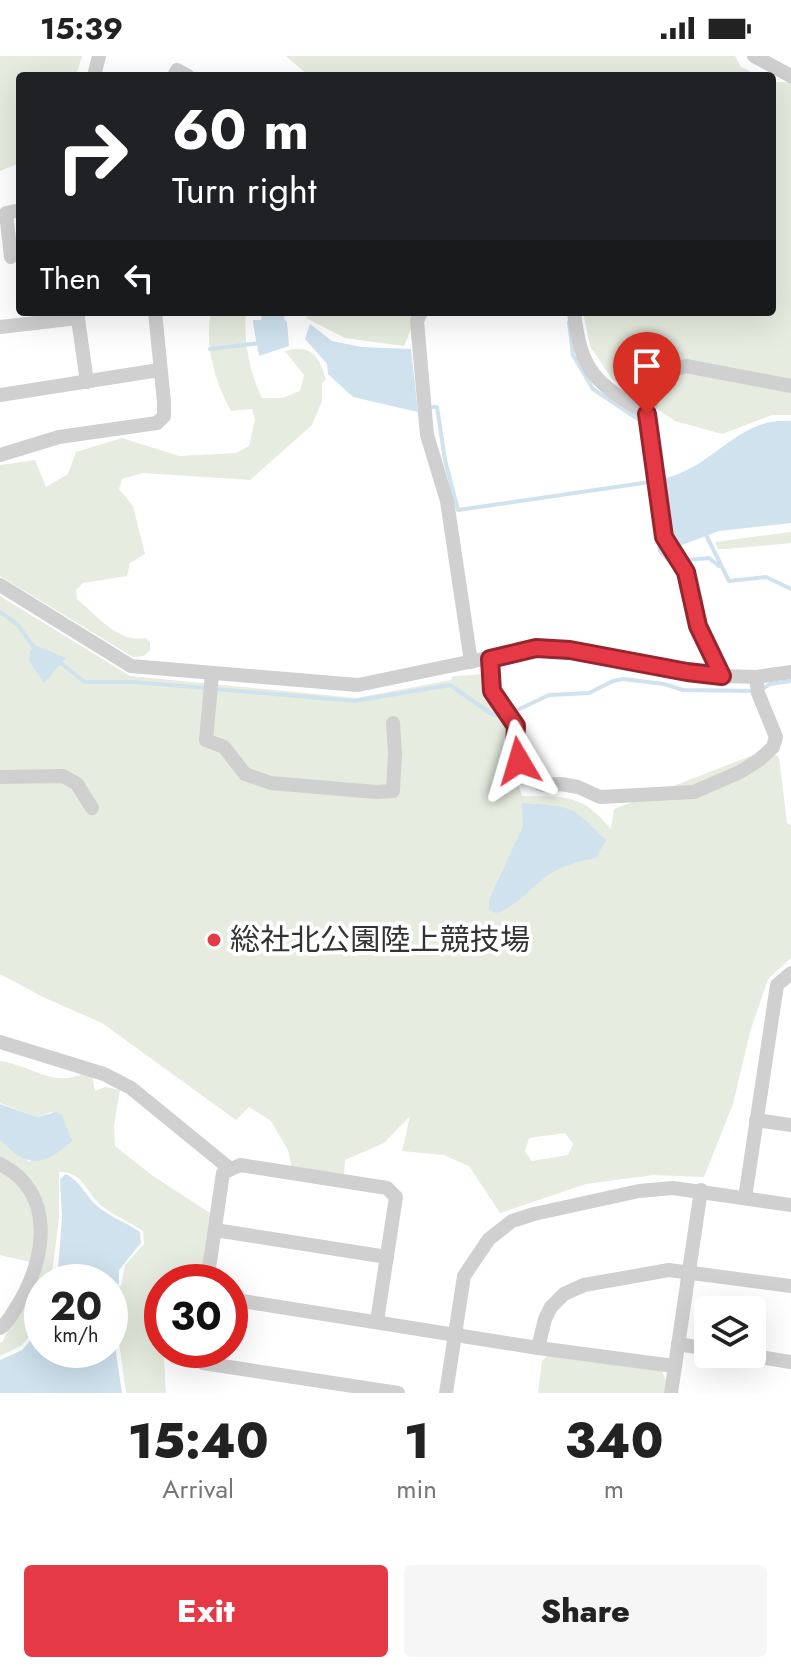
<!DOCTYPE html>
<html lang="en">
<head>
<meta charset="utf-8">
<style>
	body { margin:0; font-family:Jost,"Noto Sans JP",sans-serif; background:#f6f6f6; color:#222; height:100vh; display:flex; flex-direction:column; font-size:30px; white-space:nowrap }
	* { box-sizing:border-box; margin:0 }
	p { font-size:26px; color:#767676 }
	.icon { flex:none; width:44px; height:44px; fill:none; stroke:currentColor; stroke-width:2; stroke-linecap:round; stroke-linejoin:round }
	.map { position:relative; height:1337px; overflow:hidden }
	.panel { display:flex; flex-direction:column; background:#fff; flex:1 }
	.panel>* { flex:none }
	.hud { position:absolute; left:16px; top:16px; width:760px; height:244px; border-radius:8px; box-shadow:0 8px 32px #0002; background:#202124; color:#fff; overflow:hidden }
	.buttons { position:absolute; left:694px; top:1240px; display:grid; gap:16px }
	.buttons a { display:grid; place-items:center; width:72px; height:72px; border-radius:8px; background:#fff; box-shadow:0 8px 32px #0002; font-size:40px }
	.speed { position:absolute; left:24px; top:1208px; display:flex; gap:16px; font-size:40px; font-weight:700; text-align:center }
	.speed>* { display:grid; place-content:center; width:104px; height:104px; border-radius:50%; background:#fff; box-shadow:0 8px 32px #0002; line-height:1 }
	.speed small { font-size:20px; font-weight:400 }
	.speed .limit { border:12px solid #d22; background:#fff; color:#111 }
	.pin { position:absolute; display:grid; place-items:center; width:68px; height:68px; color:#fff; margin:-82px -34px; border-radius:50% 50% 50% 0; rotate:-45deg; box-shadow:0 0 8px #0007 }
	.pin .icon { rotate:45deg }
	.me { position:absolute; width:88px; margin:-44px; rotate:353deg; stroke-linejoin:round; filter:drop-shadow(0 0 6px #0008) }
	.turn { display:flex; align-items:center; gap:28px; height:168px; padding:0 24px; font-size:36px }
	.turn .icon { width:104px; height:104px; stroke-width:2.5 }
	.turn b { display:block; font-size:56px; line-height:68px }
	.then { display:flex; align-items:center; height:76px; padding:0 24px; background:#0003; gap:16px; font-size:30px }
	.eta { display:flex; justify-content:space-evenly; align-items:center; height:136px; text-align:center }
	.eta b { font-size:48px; font-weight:800; line-height:56px }
	.cta { display:flex; gap:16px; margin-top:auto; padding:16px 24px }
	.cta a { flex:1; height:92px; border-radius:8px; background:#e63946; color:#fff; font-size:32px; font-weight:800; line-height:92px; text-align:center }
	.cta a+a { background:#f6f6f6; color:#222 }
	.status { display:flex; justify-content:space-between; align-items:center; height:56px; padding:0 40px; background:#fff; direction:ltr }
	.status svg { height:22px; fill:currentColor }
	.map>svg:first-child { display:block }
	.green { fill:#e6ecdf; fill-rule:evenodd }
	.water { fill:#cfe2ee }
	.lines { fill:none; stroke-linecap:round; stroke-linejoin:round }
	.stream { stroke:#cfe2ee; stroke-width:4 }
	.minor { stroke:#d0d0d0; stroke-width:14 }
	.route-casing { stroke:#96252e; stroke-width:20 }
	.route { stroke:#e63946; stroke-width:14 }
	.poi-dot { fill:#e63946; stroke:#fff; stroke-width:3 }
	.labels { text-anchor:middle; stroke-width:8; stroke-linejoin:round; paint-order:stroke }
	.poi-label { font-size:30px; fill:#333; stroke:#fff; text-anchor:start }
</style>
</head>
<body>
<div class="status"><b>15:39</b><svg viewBox="0 0 49 12"><path d="M0 12V9h3v3zM5 12V6h3v6zM10 12V3h3v9zM15 12V0h3v12zM26 1h20v11H26zM47 4h2v5h-2z"/></svg></div>
<div class="map">
<svg width="791" height="1337" viewBox="0 0 791 1337">
	<rect width="100%" height="100%" fill="#fff"/>
	<g class="green">
		<polygon points="0,0 82,0 76,20 20,20 20,107 0,115"/>
		<polygon points="286,0 735,0 741,11 760,20 309,20"/>
		<polygon points="772,26 791,26 791,359 772,359 722,378 675,365 612,323 590,290 583,256 772,256"/>
		<path d="M211,256h35c-3,28 4,61 16,86h20l18,-7 4,-16 -19,-24c25,-8 35,5 41,29l-4,3v18l-10,24 -62,55 -107,-7 -21,6 -3,10 14,17 12,48 -15,9 -3,13 -44,7 -7,7 1,9c19,16 42,45 69,39l4,4v8l-6,6 -11,1 -133,-81v-111l35,-5 11,27 22,-13 8,-22 46,-14 57,18 57,-3 13,-7 6,-26 -3,-11 -21,2c-16,-28 -27,-66 -20,-99z"/>
		<polygon points="307,256 418,256 404,290 345,282 306,262"/>
		<polygon points="791,476 791,487 727,493 718,493 715,486"/>
		<path d="M0,540l130,80 227,22 94,-18 2,-4 34,-2 24,56 3,40 8,26c44,1 59,-3 89,33l3,-20 142,-55 13,-2 10,5 8,66 4,2v133l-23,21 -18,53 -17,72 -29,73 -51,-2 -67,9 -86,29 -31,-47 -26,-11 -41,-4 8,-35 -26,27 -39,17 -1,14 -52,-6 -4,-18 -17,-29 -22,-14 -13,13 -134,-97 -59,-26 -43,-23zM565,1077l8,11 -5,11 -36,6 -7,-9 4,-14z"/>
		<path d="M0,1005c28,3 56,28 83,12l9,3 3,15 10,-4 15,3 -6,35 1,21 38,30 57,37 -9,65 -20,-7 -14,2 -7,7 -4,27 6,18 4,68h-40l-11,-80 -5,-7 2,-19 9,-1 4,-21 19,-21 -1,-13c-13,-9 -28,-15 -40,-24 -16,-12 -20,-37 -44,-35v46l-7,55 6,9h-16v39l-21,25 -21,10v-13l3,-2 3,-8 30,-49 7,-19 -43,-10v-115l10,10 20,12 22,-50 -15,5 -37,-14z"/>
		<polygon points="548,1299 662,1315 666,1325 664,1337 538,1337 542,1305"/>
	</g>
	<g class="water">
		<polygon points="262,256 291,256 285,257 284,263 287,266 289,290 259,300 253,267 253,264 261,264"/>
		<polygon points="310,268 332,285 361,291 411,293 418,356 353,341 328,318 327,308 305,283"/>
		<path d="M791,365v102l-72,8 -45,17 -4,-10 -9,-59c53,-10 75,-62 130,-58z"/>
		<polygon points="37,590 66,602 44,627 29,605 30,595"/>
		<path d="M522,747c51,4 48,1 84,37l-10,18c-18,3 -38,9 -53,21 -15,12 -28,28 -47,34l-7,-3v-10l34,-74z"/>
		<path d="M0,1048l37,13 20,-5 5,3 10,26c-28,25 -45,28 -72,-1z"/>
		<path d="M66,1118c17,10 18,20 31,32 13,11 29,16 43,26l1,11 -22,27v14l-61,-15 4,-51 -2,-39z"/>
		<polygon points="110,1257 122,1337 0,1337 0,1304 22,1294 42,1272 42,1294 110,1294"/>
	</g>
	<g class="lines">
		<g class="stream">
			<polyline points="569,266 573,299 593,333 641,365"/>
			<polyline points="210,293 260,287"/>
			<polyline points="428,351 437,351 445,404 458,454 650,426"/>
			<polyline points="705,477 729,525 766,521 791,533"/>
			<polyline points="658,481 660,495 668,504"/>
			<polyline points="688,504 709,502 719,510"/>
			<polyline points="0,556 17,568 36,594"/>
			<polyline points="58,605 85,626 133,626 206,632"/>
			<polyline points="215,633 354,645 450,629 492,658 503,660"/>
			<polyline points="762,633 770,628 791,625"/>
			<polyline points="511,657 549,639 589,637 613,625 623,623 664,628 683,634 754,635"/>
			<polyline points="110,1251 117,1236 116,1224"/>
		</g>
		<g class="minor">
			<polyline points="754,0 791,20"/>
			<polyline points="94,20 99,0"/>
			<polyline points="174,20 177,14 188,20"/>
			<polyline points="11,201 6,157 20,154"/>
			<polyline points="77,256 87,326"/>
			<polyline points="421,256 417,265 427,379 447,445 471,606"/>
			<path d="M574,256c7,61 22,71 73,102"/>
			<polyline points="0,271 78,262"/>
			<polyline points="0,339 159,314"/>
			<polyline points="0,399 59,381 157,367 164,360 164,346 155,256"/>
			<polyline points="0,529 131,610 358,629 536,592 570,594 687,616 722,620 756,621 791,616"/>
			<polyline points="490,603 492,635 516,670 515,690 519,705 533,724 543,729 561,728 578,731 600,741 694,736 740,716 759,704 773,691 776,681 758,637 756,621"/>
			<polyline points="212,618 206,684 224,691 245,718 271,727 376,736 393,735 395,697 393,667"/>
			<polyline points="722,620 698,570 686,516 664,481 647,358 660,323 673,314 686,310 791,330"/>
			<polyline points="0,721 63,720 77,728 92,752"/>
			<polyline points="0,986 104,1018 131,1032 229,1112"/>
			<polyline points="756,1064 791,1069"/>
			<path d="M0,1108c56,28 46,94 19,139 -6,9 -10,19 -19,25"/>
			<polyline points="745,1142 777,929 791,917"/>
			<polyline points="215,1174 387,1201"/>
			<polyline points="207,1226 223,1117 240,1109 387,1132 396,1141 377,1265"/>
			<polyline points="230,1243 538,1292 674,1310"/>
			<polyline points="678,1288 708,1293"/>
			<polyline points="538,1292 545,1263 551,1251 564,1238 584,1229 669,1214 791,1230"/>
			<polyline points="197,1294 203,1307 398,1337"/>
			<polyline points="740,1298 791,1306"/>
			<polyline points="446,1337 464,1220 489,1183 512,1165 534,1158 639,1135 673,1132 791,1149"/>
			<polyline points="671,1337 701,1134"/>
		</g>
	</g>
	<g class="lines">
		<defs>
			<polyline id="route" points="519,705 515,690 516,670 492,635 490,603 536,592 570,594 687,616 722,620 698,570 686,516 664,481 647,358"/>
		</defs>
		<use href="#route" class="route-casing"/>
		<use href="#route" class="route"/>
	</g>
	<circle class="poi-dot" cx="214" cy="884" r="8"/>
	<g class="labels">
		<g class="poi-label">
			<text x="230" y="894">総社北公園陸上競技場</text>
		</g>
	</g>
</svg>
<div class="buttons">
<a><svg class="icon" aria-label="layers" viewBox="0 0 24 24"><path d="M12 4l9 5-9 5-9-5zM3 14l9 5 9-5"/></svg></a>
</div>
<div class="speed"><div>20<small>km/h</small></div><div class="limit">30</div></div>
<div class="pin" style="left:647px;top:358px;background:#d93025"><svg class="icon" aria-label="arrive" viewBox="0 0 24 24"><path d="M6 21V4h12l-3 4 3 4H6"/></svg></div>
<svg class="me" style="left:519px;top:705px" viewBox="-20 -20 40 40"><path d="M0-17L14 15 0 8-14 15z" fill="#e63946" stroke="#fff" stroke-width="4"/></svg>
<div class="hud">
<div class="turn"><svg class="icon" aria-label="right" viewBox="0 0 24 24"><path d="M7 20v-9h11M14 6l5 5-5 5"/></svg><div><b>60 m</b>Turn right</div></div>
<div class="then">Then<svg class="icon" aria-label="left" viewBox="0 0 24 24"><path d="M17 20v-9H6M10 6l-5 5 5 5"/></svg></div>
</div>
</div>
<section class="panel">
<div class="eta">
<div><b>15:40</b><p>Arrival</p></div>
<div><b>1</b><p>min</p></div>
<div><b>340</b><p>m</p></div>
</div>
<div class="cta"><a>Exit</a><a>Share</a></div>
</section>
</body>
</html>
